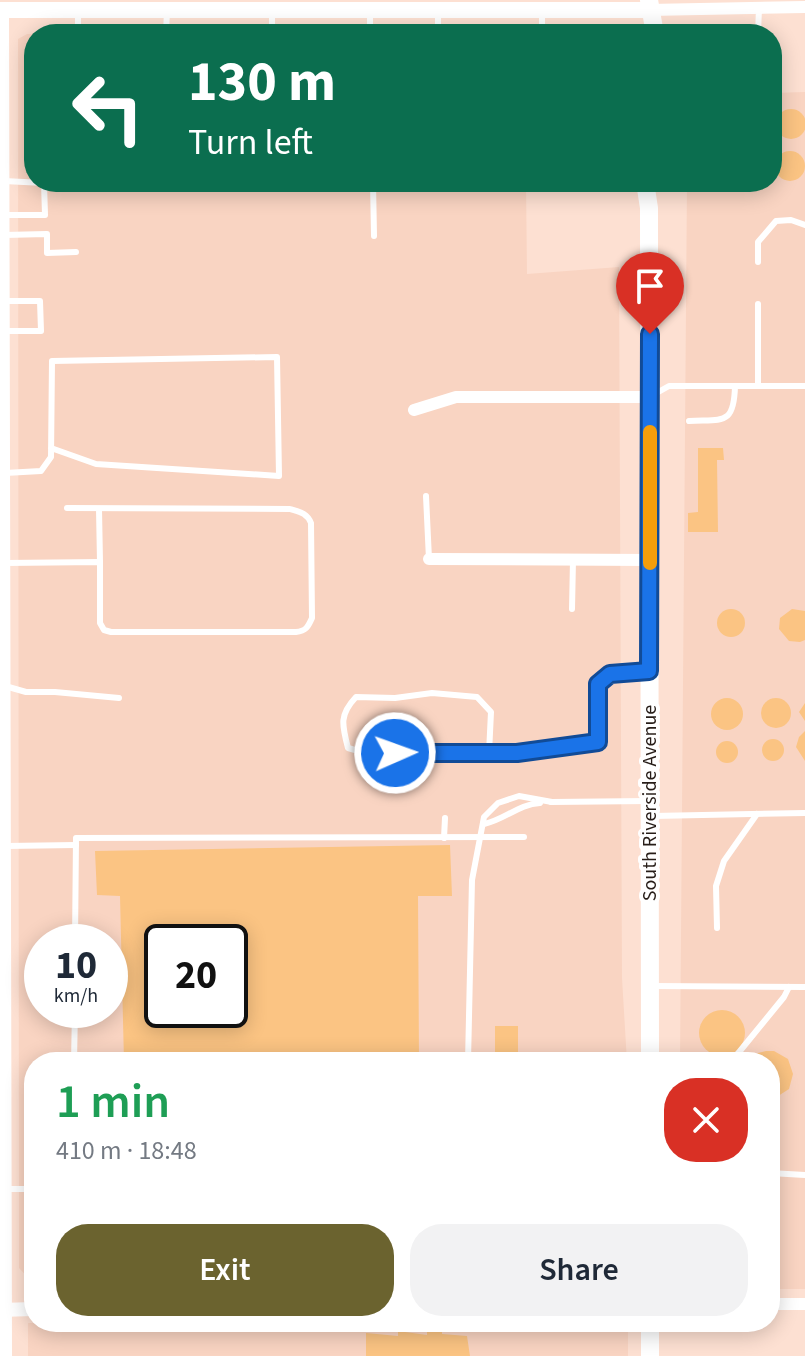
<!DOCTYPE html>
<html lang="en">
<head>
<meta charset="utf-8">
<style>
	body { margin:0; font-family:"Source Sans 3",sans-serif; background:#f2f2f3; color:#1f2937; height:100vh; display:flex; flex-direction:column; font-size:30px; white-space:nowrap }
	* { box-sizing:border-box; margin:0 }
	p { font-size:26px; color:#747a83 }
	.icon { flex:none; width:44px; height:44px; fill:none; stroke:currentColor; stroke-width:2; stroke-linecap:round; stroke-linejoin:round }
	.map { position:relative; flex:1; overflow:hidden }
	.sheet { position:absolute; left:24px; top:1052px; width:756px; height:280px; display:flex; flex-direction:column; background:#fff; border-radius:32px; box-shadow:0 4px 20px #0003 }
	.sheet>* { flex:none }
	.hud { position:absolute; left:24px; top:24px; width:758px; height:168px; border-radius:32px; box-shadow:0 4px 20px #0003; background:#0b6e4f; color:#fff; overflow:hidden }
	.speed { position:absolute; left:24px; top:924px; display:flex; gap:16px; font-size:40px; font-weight:700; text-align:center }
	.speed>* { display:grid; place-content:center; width:104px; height:104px; border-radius:50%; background:#fff; box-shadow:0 4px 20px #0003; line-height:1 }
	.speed small { font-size:20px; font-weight:400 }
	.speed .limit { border:4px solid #111; border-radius:12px; background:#fff; color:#111 }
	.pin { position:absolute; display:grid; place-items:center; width:68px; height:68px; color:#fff; margin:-82px -34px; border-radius:50% 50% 50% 0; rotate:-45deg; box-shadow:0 0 8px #0007 }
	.pin .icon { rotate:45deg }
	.me { position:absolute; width:88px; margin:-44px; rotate:88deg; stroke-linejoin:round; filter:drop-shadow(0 0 6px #0008) }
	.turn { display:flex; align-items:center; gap:28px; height:168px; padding:0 32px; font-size:36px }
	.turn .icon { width:104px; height:104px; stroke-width:2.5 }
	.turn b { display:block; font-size:56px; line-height:68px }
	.round { display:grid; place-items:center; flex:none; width:84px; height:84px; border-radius:32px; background:#f2f2f3 }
	.summary { display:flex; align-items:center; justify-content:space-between; height:136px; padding:0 32px }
	h1 { font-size:48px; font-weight:600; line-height:60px; color:#1e9e55 }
	.button { display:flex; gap:16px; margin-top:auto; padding:16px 32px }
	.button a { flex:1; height:92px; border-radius:32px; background:#6b632f; color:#fff; font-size:32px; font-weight:600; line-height:92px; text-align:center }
	.button a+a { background:#f2f2f3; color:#1f2937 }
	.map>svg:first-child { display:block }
	.built { fill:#f9d4c2; fill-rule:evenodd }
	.building { fill:#fbc483; fill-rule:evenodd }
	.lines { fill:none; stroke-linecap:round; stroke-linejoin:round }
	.path { stroke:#af998e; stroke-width:2; stroke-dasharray:8 4; stroke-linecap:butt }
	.service { stroke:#fff; stroke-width:6 }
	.minor { stroke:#fff; stroke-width:12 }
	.tertiary { stroke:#fff; stroke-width:14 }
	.secondary { stroke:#fff; stroke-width:16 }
	.primary { stroke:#fff; stroke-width:18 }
	.route-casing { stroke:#114b97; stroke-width:20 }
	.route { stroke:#1a73e8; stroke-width:14 }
	.slow { stroke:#f59e0b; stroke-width:14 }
	.labels { text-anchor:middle; stroke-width:8; stroke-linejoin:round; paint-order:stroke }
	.street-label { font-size:20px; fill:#271d18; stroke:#fff }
</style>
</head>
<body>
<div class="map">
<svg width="805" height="1356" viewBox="0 0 805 1356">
	<rect width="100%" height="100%" fill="#fde0d2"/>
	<g class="built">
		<path d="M27,34h7v148h492l1,92 92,-7 3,711 5,84h-593v222l-15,-16 -1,-1229zM42,942h68v68h-68zM162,942h68v68h-68z"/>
		<polygon points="805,92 805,1289 770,1289 770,1062 680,1062 687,182 772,182 772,93"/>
		<polygon points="617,1322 628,1331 628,1356 28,1356 28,1323"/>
	</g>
	<g class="building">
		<circle cx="791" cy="124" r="15"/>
		<circle cx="790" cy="166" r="15"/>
		<polygon points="698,448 723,448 724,460 717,460 718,532 688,532 688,513 698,512"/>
		<circle cx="731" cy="623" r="14"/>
		<polygon points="792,609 805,611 805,640 800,642 789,641 779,629 780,618"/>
		<circle cx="776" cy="713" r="15"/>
		<circle cx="727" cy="714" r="16"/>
		<polygon points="805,703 805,721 799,712"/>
		<polygon points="805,731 805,761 796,747 799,737"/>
		<circle cx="773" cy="750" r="11"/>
		<circle cx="727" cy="752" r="11"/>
		<path d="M450,845l2,51h-34l1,166h-295l-4,-166 -23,-1 -2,-44zM162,942h68v68h-68z"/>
		<circle cx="722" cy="1033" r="23"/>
		<rect x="495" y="1026" width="23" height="33"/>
		<polygon points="766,1051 774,1051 788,1059 793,1074 789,1089 775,1098 770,1099 770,1062 749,1062 758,1053"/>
		<polygon points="398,1331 427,1335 427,1331 442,1331 442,1334 467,1336 470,1356 366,1356 366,1333 398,1336"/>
	</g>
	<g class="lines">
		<polyline class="path" points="619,34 623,33"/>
		<g class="service">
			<polyline points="370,10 370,34"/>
			<polyline points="438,10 438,34"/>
			<polyline points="542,10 542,34"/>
			<polyline points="78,14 78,34"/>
			<polyline points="166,34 167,10"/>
			<polyline points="272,34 272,10"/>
			<polyline points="758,34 759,8"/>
			<polyline points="4,181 44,183 45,215 5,215"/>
			<polyline points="373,182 374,236"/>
			<polyline points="4,235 47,234 47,253 76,252"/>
			<polyline points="758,262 758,242 776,221 791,220 805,225"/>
			<polyline points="4,301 40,301 41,331 4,331"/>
			<polyline points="758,304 758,386"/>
			<polyline points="653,395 669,386 805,386"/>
			<path d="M689,421c34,-2 45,5 46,-35"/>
			<polyline points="5,473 41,471 51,457 52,361 277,357 279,476 96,464 51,448"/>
			<polyline points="426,496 429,559"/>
			<polyline points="99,509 100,562"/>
			<path d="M5,563l95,-1v61l4,7 7,2h185c10,-1 12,-5 16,-14l-1,-95c-4,-10 -11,-11 -21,-14l-223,-1"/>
			<polyline points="572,609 573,560"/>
			<polyline points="5,686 26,692 55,692 119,698"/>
			<path d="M489,753l2,-41 -14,-15 -45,-4 -37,5 -39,-1c-17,18 -14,28 -8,51l21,6 77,-3 71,2 81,-11v-58l12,-10 36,-3"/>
			<polyline points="551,802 648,801"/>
			<polyline points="653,816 805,813"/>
			<path d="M484,824c20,-4 35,-20 56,-21"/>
			<polyline points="444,838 445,818"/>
			<polyline points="6,846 76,845"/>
			<polyline points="717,928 716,886 724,861 757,814"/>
			<polyline points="75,942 76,838 524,837"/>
			<polyline points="653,986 805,987"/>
			<polyline points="74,1062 75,1010"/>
			<polyline points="468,1062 472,880 484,817 498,803 519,796 552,802"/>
			<polyline points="731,1062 784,997 789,987"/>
			<polyline points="770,1173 805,1175"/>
			<polyline points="7,1189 34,1189"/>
		</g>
		<g class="minor">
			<polyline points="3,10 6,1356"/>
			<polyline points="649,10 805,7"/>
			<polyline points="414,410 456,397 650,397"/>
			<polyline points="429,559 650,560"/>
			<polyline points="770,1304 805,1304"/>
		</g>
		<polyline class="tertiary" points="0,1310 34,1309"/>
		<polyline class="secondary" points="0,10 649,10"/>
		<g class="primary">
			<polyline points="649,0 655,34"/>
			<polyline points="645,182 649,208 650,1062"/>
			<polyline points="650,1322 650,1356"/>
		</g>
	</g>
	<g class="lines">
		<defs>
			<polyline id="route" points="395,753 517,753 598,742 598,684 610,674 649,671 650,334"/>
		</defs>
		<use href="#route" class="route-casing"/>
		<use href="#route" class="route"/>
		<polyline class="slow" points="650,432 650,563"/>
	</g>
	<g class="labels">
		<g class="street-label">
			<text transform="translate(649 803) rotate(-90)" y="7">South Riverside Avenue</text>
		</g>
	</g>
</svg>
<div class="speed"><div>10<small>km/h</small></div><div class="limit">20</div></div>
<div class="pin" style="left:650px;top:334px;background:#d93025"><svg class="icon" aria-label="arrive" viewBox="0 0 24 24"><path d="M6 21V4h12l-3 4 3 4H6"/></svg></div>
<svg class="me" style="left:395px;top:753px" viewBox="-20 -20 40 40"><circle r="17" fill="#1a73e8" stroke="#fff" stroke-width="3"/><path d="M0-11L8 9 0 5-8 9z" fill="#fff"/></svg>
<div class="hud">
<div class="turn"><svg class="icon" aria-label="left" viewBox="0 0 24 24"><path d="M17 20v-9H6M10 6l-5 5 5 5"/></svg><div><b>130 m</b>Turn left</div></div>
</div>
<section class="sheet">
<div class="summary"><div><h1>1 min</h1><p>410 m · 18:48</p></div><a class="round" style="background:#d93025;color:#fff"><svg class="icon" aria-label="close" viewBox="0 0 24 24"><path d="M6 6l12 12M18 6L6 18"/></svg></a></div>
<div class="button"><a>Exit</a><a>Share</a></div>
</section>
</div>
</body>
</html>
